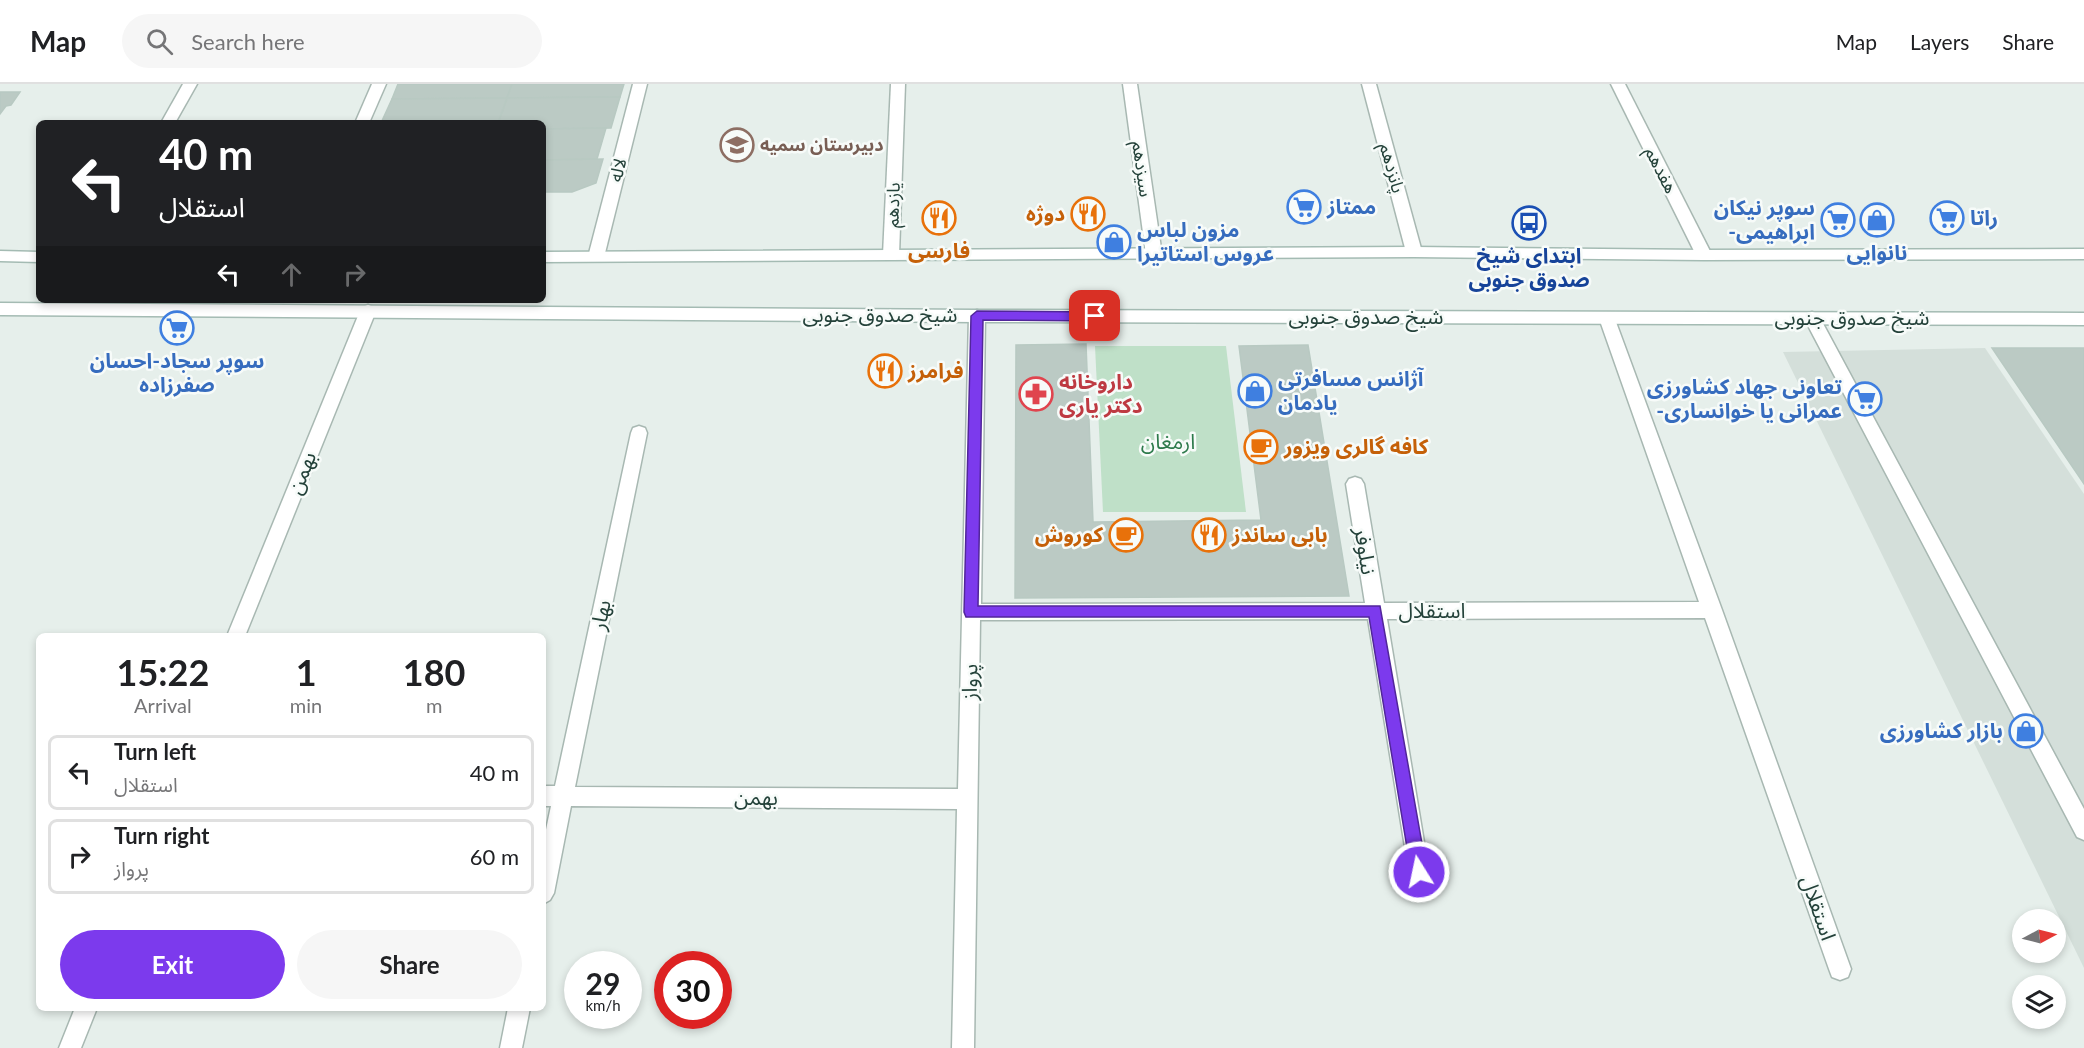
<!DOCTYPE html>
<html lang="en">
<head>
<meta charset="utf-8">
<style>
	body { margin:0; font-family:Lato,"Noto Sans Arabic",sans-serif; background:#f6f6f6; color:#202124; height:100vh; display:flex; flex-direction:column; font-size:22px; white-space:nowrap }
	* { box-sizing:border-box; margin:0 }
	p { font-size:20px; color:#757577 }
	.icon { flex:none; width:33px; height:33px; fill:none; stroke:currentColor; stroke-width:2; stroke-linecap:round; stroke-linejoin:round }
	.map { position:relative; flex:1; overflow:hidden }
	.details { position:absolute; left:36px; top:549px; width:510px; height:378px; display:flex; flex-direction:column; background:#fff; border-radius:9px; box-shadow:0 3px 9px #0003 }
	.details>* { flex:none }
	.banner { position:absolute; left:36px; top:36px; width:510px; height:183px; border-radius:9px; box-shadow:0 3px 9px #0003; background:#202124; color:#fff; overflow:hidden }
	.needle { width:39px; rotate:83deg }
	.buttons { position:absolute; left:2012px; top:825px; display:grid; gap:12px }
	.buttons a { display:grid; place-items:center; width:54px; height:54px; border-radius:50%; background:#fff; box-shadow:0 3px 9px #0003; font-size:30px }
	.speed { position:absolute; left:564px; top:867px; display:flex; gap:12px; font-size:30px; font-weight:700; text-align:center }
	.speed>* { display:grid; place-content:center; width:78px; height:78px; border-radius:50%; background:#fff; box-shadow:0 3px 9px #0003; line-height:1 }
	.speed small { font-size:15px; font-weight:400 }
	.speed .limit { border:9px solid #d22; background:#fff; color:#111 }
	.pin { position:absolute; display:grid; place-items:center; width:51px; height:51px; color:#fff; margin:-26px; border-radius:12px; box-shadow:0 3px 9px #0006 }
	.me { position:absolute; width:66px; margin:-33px; rotate:350deg; stroke-linejoin:round; filter:drop-shadow(0 0 4px #0008) }
	.turn { display:flex; align-items:center; gap:21px; height:126px; padding:0 24px; font-size:27px }
	.turn .icon { width:78px; height:78px; stroke-width:2.5 }
	.turn b { display:block; font-size:42px; line-height:51px }
	.lanes { display:flex; align-items:center; height:57px; padding:0 24px; background:#0003; justify-content:center; gap:30px; direction:ltr }
	.lanes .off { opacity:.35 }
	.eta { display:flex; justify-content:space-evenly; align-items:center; height:102px; text-align:center }
	.eta b { font-size:36px; font-weight:700; line-height:42px }
	.button { display:flex; gap:12px; margin-top:auto; padding:12px 24px }
	.button a { flex:1; height:69px; border-radius:36px; background:#7c3aed; color:#fff; font-size:24px; font-weight:700; line-height:69px; text-align:center }
	.button a+a { background:#f6f6f6; color:#202124 }
	ul { padding:0; list-style:none }
	li { display:flex; align-items:center; gap:18px; height:75px; margin:0 12px 9px; padding:0 12px; border:3px solid #e0e0e0; border-radius:9px }
	li div { flex:1 }
	li b { display:block; font-size:22px }
	li em { font-style:normal }
	header { display:flex; align-items:center; gap:36px; box-sizing:border-box; height:84px; padding:0 30px; background:#fff; border-bottom:2px solid #e0e0e0 }
	header strong { font-size:28px }
	nav { display:flex; gap:33px; margin-inline-start:auto; font-size:21px }
	.search { width:420px; height:54px; background:#f6f6f6; display:flex; align-items:center; gap:15px; box-sizing:border-box; padding:0 21px; border-radius:33px; color:#757577; font-size:22px }
	.map>svg:first-child { display:block }
	.built { fill:#d4dfda }
	.green { fill:#bfe0c8 }
	.building { fill:#bbcac4; stroke:#b8c9c2; stroke-width:1.5 }
	.lines { fill:none; stroke-linecap:round; stroke-linejoin:round }
	.lane-casing { stroke:#a8b8b2; stroke-width:3 }
	.street-casing { stroke:#a8b8b2; stroke-width:3 }
	.secondary-casing { stroke:#a4bbb3; stroke-width:3 }
	.lane { fill:#fff; fill-rule:evenodd }
	.street { fill:#fff; fill-rule:evenodd }
	.secondary { fill:#fff; fill-rule:evenodd }
	.route { fill:#7c3aed; stroke:#51269a; stroke-width:1.5 }
	.labels { text-anchor:middle; stroke-width:5; stroke-linejoin:round; paint-order:stroke }
	.far-education-label { font-size:18px; font-weight:bold; fill:#785e54; stroke:#f7fbf9; text-anchor:start }
	.far-street-label { font-size:18px; fill:#24423a; stroke:#f7fbf9 }
	.shop-label { font-size:21px; font-weight:bold; fill:#366cbe; stroke:#f7fbf9; text-anchor:start }
	.food-label { font-size:21px; font-weight:bold; fill:#c56008; stroke:#f7fbf9; text-anchor:start }
	.transit-label { font-size:21px; font-weight:bold; fill:#164399; stroke:#f7fbf9 }
	.street-label { font-size:21px; fill:#24423a; stroke:#f7fbf9 }
	.health-label { font-size:21px; font-weight:bold; fill:#be3a42; stroke:#f7fbf9; text-anchor:start }
	.park-label { font-size:21px; fill:#2d7a4b; stroke:#f7fbf9 }
</style>
</head>
<body>
<header>
<strong>Map</strong>
<div class="search"><svg class="icon" aria-label="search" viewBox="0 0 24 24"><circle cx="10" cy="10" r="6"/><path d="M15 15l6 6"/></svg>Search here</div>
<nav><a>Map</a><a>Layers</a><a>Share</a></nav>
</header>
<div class="map">
<svg width="2084" height="964" viewBox="0 0 2084 964">
	<rect width="100%" height="100%" fill="#e6efeb"/>
	<polygon class="built" points="1985,264 2084,410 2084,884 1783,268"/>
	<polygon class="green" points="1095,262 1226,262 1246,428 1103,428"/>
	<g class="building">
		<polygon points="398,0 512,0 507,14 392,15"/>
		<polygon points="512,0 624,0 620,13 507,14"/>
		<polygon points="0,8 20,8 11,21 6,22 0,30"/>
		<polygon points="620,13 611,44 543,45 543,39 498,39 507,14"/>
		<polygon points="507,14 498,39 381,39 392,15"/>
		<polygon points="606,44 597,75 543,76 543,45"/>
		<polygon points="603,75 596,99 572,108 543,108 543,76"/>
		<polygon points="1086,260 1093,438 1261,436 1239,262 1308,261 1349,512 1015,514 1016,261"/>
		<polygon points="1992,264 2084,264 2084,400"/>
	</g>
	<g class="lines">
		<defs>
			<polygon id="lane" points="1812,228 1818,230 1820,234 2084,725 2084,756 2077,753 1804,234 1806,230"/>
			<g id="street">
				<polygon points="183,0 197,0 175,39 161,39"/>
				<polygon points="372,0 386,0 369,39 355,39"/>
				<polygon points="633,0 647,0 604,173 601,177 591,177 588,173"/>
				<polygon points="891,0 905,0 899,171 896,175 886,175 883,171"/>
				<polygon points="1123,0 1137,0 1162,171 1159,175 1149,175 1146,171"/>
				<polygon points="1362,0 1376,0 1422,168 1419,172 1409,172 1406,168"/>
				<polygon points="1611,0 1625,0 1712,171 1709,175 1699,175 1696,171"/>
				<polygon points="368,221 374,223 376,227 245,552 227,552 360,227 362,223"/>
				<polygon points="977,226 983,228 985,232 981,520 1365,519 1346,400 1349,395 1355,393 1361,395 1364,400 1384,519 1699,518 1599,234 1601,230 1613,230 1722,526 1851,885 1848,893 1840,896 1832,893 1829,885 1705,534 1387,535 1429,788 1426,795 1419,798 1412,795 1409,788 1368,535 980,536 974,964 952,964 957,725 571,722 554,809 550,816 543,820 543,760 551,722 543,722 543,702 555,702 631,349 633,344 639,342 645,344 647,349 575,703 958,705 969,232 971,228"/>
				<polygon points="75,924 97,924 81,964 59,964"/>
				<polygon points="508,924 530,924 522,964 500,964"/>
			</g>
			<g id="secondary">
				<polygon points="1414,163 1704,166 2084,165 2084,175 1704,176 1414,173 543,178 543,168"/>
				<polygon points="0,167 39,168 39,178 0,177"/>
				<polygon points="0,219 977,226 2084,229 2084,241 977,238 0,231"/>
			</g>
		</defs>
		<use href="#lane" class="lane-casing"/>
		<use href="#street" class="street-casing"/>
		<use href="#secondary" class="secondary-casing"/>
		<use href="#lane" class="lane"/>
		<use href="#street" class="street"/>
		<use href="#secondary" class="secondary"/>
	</g>
	<polygon class="route" points="977,227 1095,228 1101,232 1095,237 983,236 978,522 1380,522 1427,788 1425,794 1419,796 1414,794 1411,788 1369,533 966,533 964,528 971,232"/>
	<defs>
		<symbol id="school-ring" viewBox="-11 -11 22 22"><circle r="9.5" fill="#f7fbf9" stroke="#8d6e63" stroke-width="1.5"/><path d="M0-5L7-2L0 1L-7-2ZM-4 1L0 2.5L4 1V4Q0 6-4 4Z" fill="#8d6e63"/></symbol>
		<symbol id="supermarket-ring" viewBox="-11 -11 22 22"><circle r="9.5" fill="#f7fbf9" stroke="#3f7fe0" stroke-width="1.5"/><path d="M-6-5.5h2.5l.6 2H6L4.5 2H-2.5L-4.4-4H-6ZM-1.5 3.2a1.3 1.3 0 1 0 .1 0ZM3 3.2a1.3 1.3 0 1 0 .1 0Z" fill="#3f7fe0"/></symbol>
		<symbol id="restaurant-ring" viewBox="-11 -11 22 22"><circle r="9.5" fill="#f7fbf9" stroke="#e8710a" stroke-width="1.5"/><path d="M-5-6h1v4h1v-4h1v4h1v-4h1v5L-1.5 .5V6h-2V.5L-5-1ZM5-6V6H3V1.5H1.5Q1.5-4 5-6Z" fill="#e8710a"/></symbol>
		<symbol id="shop-ring" viewBox="-11 -11 22 22"><circle r="9.5" fill="#f7fbf9" stroke="#3f7fe0" stroke-width="1.5"/><path d="M-5-2.5h2.3a2.7 3.5 0 0 1 5.4 0H5L5.5 6h-11ZM-1.5-2.5h3a1.5 2.3 0 0 0-3 0Z" fill="#3f7fe0"/></symbol>
		<symbol id="bus-ring" viewBox="-11 -11 22 22"><circle r="9.5" fill="#f7fbf9" stroke="#1a4fb4" stroke-width="1.5"/><path d="M-5-6H5V4H4V6H2V4H-2V6H-4V4H-5ZM-3.5-4V0h7V-4ZM-3.5 1.2v1.5H-2V1.2ZM2 1.2v1.5H3.5V1.2Z" fill="#1a4fb4"/></symbol>
		<symbol id="pharmacy-ring" viewBox="-11 -11 22 22"><circle r="9.5" fill="#f7fbf9" stroke="#e0444e" stroke-width="1.5"/><path d="M-2-6h4v4h4v4h-4v4h-4v-4h-4v-4h4Z" fill="#e0444e"/></symbol>
		<symbol id="cafe-ring" viewBox="-11 -11 22 22"><circle r="9.5" fill="#f7fbf9" stroke="#e8710a" stroke-width="1.5"/><path d="M-5.5-4.5H6V0H3Q3 3.5 0 3.5H-2.5Q-5.5 3.5-5.5 0ZM3-3.2v2h1.7v-2ZM-6 4.5H4V6H-6Z" fill="#e8710a"/></symbol>
	</defs>
	<g fill-rule="evenodd">
		<use href="#school-ring" x="718" y="42" width="38" height="38"/>
		<use href="#supermarket-ring" x="1285" y="104" width="38" height="38"/>
		<use href="#restaurant-ring" x="1069" y="111" width="38" height="38"/>
		<use href="#restaurant-ring" x="920" y="115" width="38" height="38"/>
		<use href="#supermarket-ring" x="1928" y="115" width="38" height="38"/>
		<use href="#supermarket-ring" x="1819" y="117" width="38" height="38"/>
		<use href="#shop-ring" x="1858" y="117" width="38" height="38"/>
		<use href="#bus-ring" x="1510" y="120" width="38" height="38"/>
		<use href="#shop-ring" x="1095" y="139" width="38" height="38"/>
		<use href="#supermarket-ring" x="158" y="225" width="38" height="38"/>
		<use href="#restaurant-ring" x="866" y="268" width="38" height="38"/>
		<use href="#shop-ring" x="1236" y="288" width="38" height="38"/>
		<use href="#pharmacy-ring" x="1017" y="291" width="38" height="38"/>
		<use href="#supermarket-ring" x="1846" y="296" width="38" height="38"/>
		<use href="#cafe-ring" x="1242" y="344" width="38" height="38"/>
		<use href="#cafe-ring" x="1107" y="432" width="38" height="38"/>
		<use href="#restaurant-ring" x="1190" y="432" width="38" height="38"/>
		<use href="#shop-ring" x="2007" y="628" width="38" height="38"/>
	</g>
	<g class="labels">
		<g class="far-education-label">
			<text x="760" y="67">دبیرستان سمیه</text>
		</g>
		<g class="far-street-label">
			<text transform="translate(1392 84) rotate(75)" y="6">پانزدهم</text>
			<text transform="translate(1142 85) rotate(82)" y="6">سیزدهم</text>
			<text transform="translate(618 86) rotate(-76)" y="6">لاله</text>
			<text transform="translate(1661 86) rotate(63)" y="6">هفدهم</text>
			<text transform="translate(893 121) rotate(-88)" y="6">یازدهم</text>
		</g>
		<g class="shop-label">
			<text x="1327" y="130">ممتاز</text>
			<text x="1815" y="131" text-anchor="end">سوپر نیکان<tspan x="1815" dy="24">-ابراهیمی</tspan></text>
			<text x="1970" y="141">راتا</text>
			<text x="1137" y="153">مزون لباس<tspan x="1137" dy="24">عروس استاتیرا</tspan></text>
			<text x="1877" y="176" text-anchor="middle">نانوایی</text>
			<text x="177" y="284" text-anchor="middle">سوپر سجاد-احسان<tspan x="177" dy="24">صفرزاده</tspan></text>
			<text x="1278" y="302">آژانس مسافرتی<tspan x="1278" dy="24">یادمان</tspan></text>
			<text x="1842" y="310" text-anchor="end">تعاونی جهاد کشاورزی<tspan x="1842" dy="24">-عمرانی یا خوانساری</tspan></text>
			<text x="2003" y="654" text-anchor="end">بازار کشاورزی</text>
		</g>
		<g class="food-label">
			<text x="1065" y="137" text-anchor="end">دوژه</text>
			<text x="939" y="174" text-anchor="middle">فارسی</text>
			<text x="908" y="294">فرامرز</text>
			<text x="1284" y="370">کافه گالری ویزور</text>
			<text x="1103" y="458" text-anchor="end">کوروش</text>
			<text x="1232" y="458">بابی ساندز</text>
		</g>
		<g class="transit-label">
			<text x="1529" y="179">ابتدای شیخ<tspan x="1529" dy="24">صدوق جنوبی</tspan></text>
		</g>
		<g class="street-label">
			<text x="880" y="238">شیخ صدوق جنوبی</text>
			<text x="1366" y="240">شیخ صدوق جنوبی</text>
			<text x="1852" y="241">شیخ صدوق جنوبی</text>
			<text transform="translate(302 389) rotate(-68)" y="7">بهمن</text>
			<text transform="translate(1365 467) rotate(81)" y="7">نیلوفر</text>
			<text x="1432" y="534">استقلال</text>
			<text transform="translate(601 531) rotate(-78)" y="7">بهار</text>
			<text transform="translate(970 598) rotate(-89)" y="7">پرواز</text>
			<text x="756" y="721">بهمن</text>
			<text transform="translate(1818 824) rotate(71)" y="7">استقلال</text>
		</g>
		<g class="health-label">
			<text x="1059" y="305">داروخانه<tspan x="1059" dy="24">دکتر یاری</tspan></text>
		</g>
		<g class="park-label">
			<text x="1168" y="365">ارمغان</text>
		</g>
	</g>
</svg>
<div class="buttons">
<a><svg class="needle" viewBox="-14 -14 28 28"><path d="M0-13l5 13h-10z" fill="#e53935"/><path d="M0 13l5-13h-10z" fill="#757577"/></svg></a>
<a><svg class="icon" aria-label="layers" viewBox="0 0 24 24"><path d="M12 4l9 5-9 5-9-5zM3 14l9 5 9-5"/></svg></a>
</div>
<div class="speed"><div>29<small>km/h</small></div><div class="limit">30</div></div>
<div class="pin" style="left:1095px;top:232px;background:#d93025"><svg class="icon" aria-label="arrive" viewBox="0 0 24 24"><path d="M6 21V4h12l-3 4 3 4H6"/></svg></div>
<svg class="me" style="left:1419px;top:788px" viewBox="-20 -20 40 40"><circle r="17" fill="#7c3aed" stroke="#fff" stroke-width="3"/><path d="M0-11L8 9 0 5-8 9z" fill="#fff"/></svg>
<div class="banner">
<div class="turn"><svg class="icon" aria-label="left" viewBox="0 0 24 24"><path d="M17 20v-9H6M10 6l-5 5 5 5"/></svg><div><b>40 m</b>استقلال</div></div>
<div class="lanes"><svg class="icon" aria-label="left" viewBox="0 0 24 24"><path d="M17 20v-9H6M10 6l-5 5 5 5"/></svg><svg class="icon off" aria-label="ahead" viewBox="0 0 24 24"><path d="M12 20V5M6 11l6-6 6 6"/></svg><svg class="icon off" aria-label="right" viewBox="0 0 24 24"><path d="M7 20v-9h11M14 6l5 5-5 5"/></svg></div>
</div>
<section class="details">
<div class="eta">
<div><b>15:22</b><p>Arrival</p></div>
<div><b>1</b><p>min</p></div>
<div><b>180</b><p>m</p></div>
</div>
<ul>
<li><svg class="icon" aria-label="left" viewBox="0 0 24 24"><path d="M17 20v-9H6M10 6l-5 5 5 5"/></svg><div><b>Turn left</b><p>استقلال</p></div><em>40 m</em></li>
<li><svg class="icon" aria-label="right" viewBox="0 0 24 24"><path d="M7 20v-9h11M14 6l5 5-5 5"/></svg><div><b>Turn right</b><p>پرواز</p></div><em>60 m</em></li>
</ul>
<div class="button"><a>Exit</a><a>Share</a></div>
</section>
</div>
</body>
</html>
